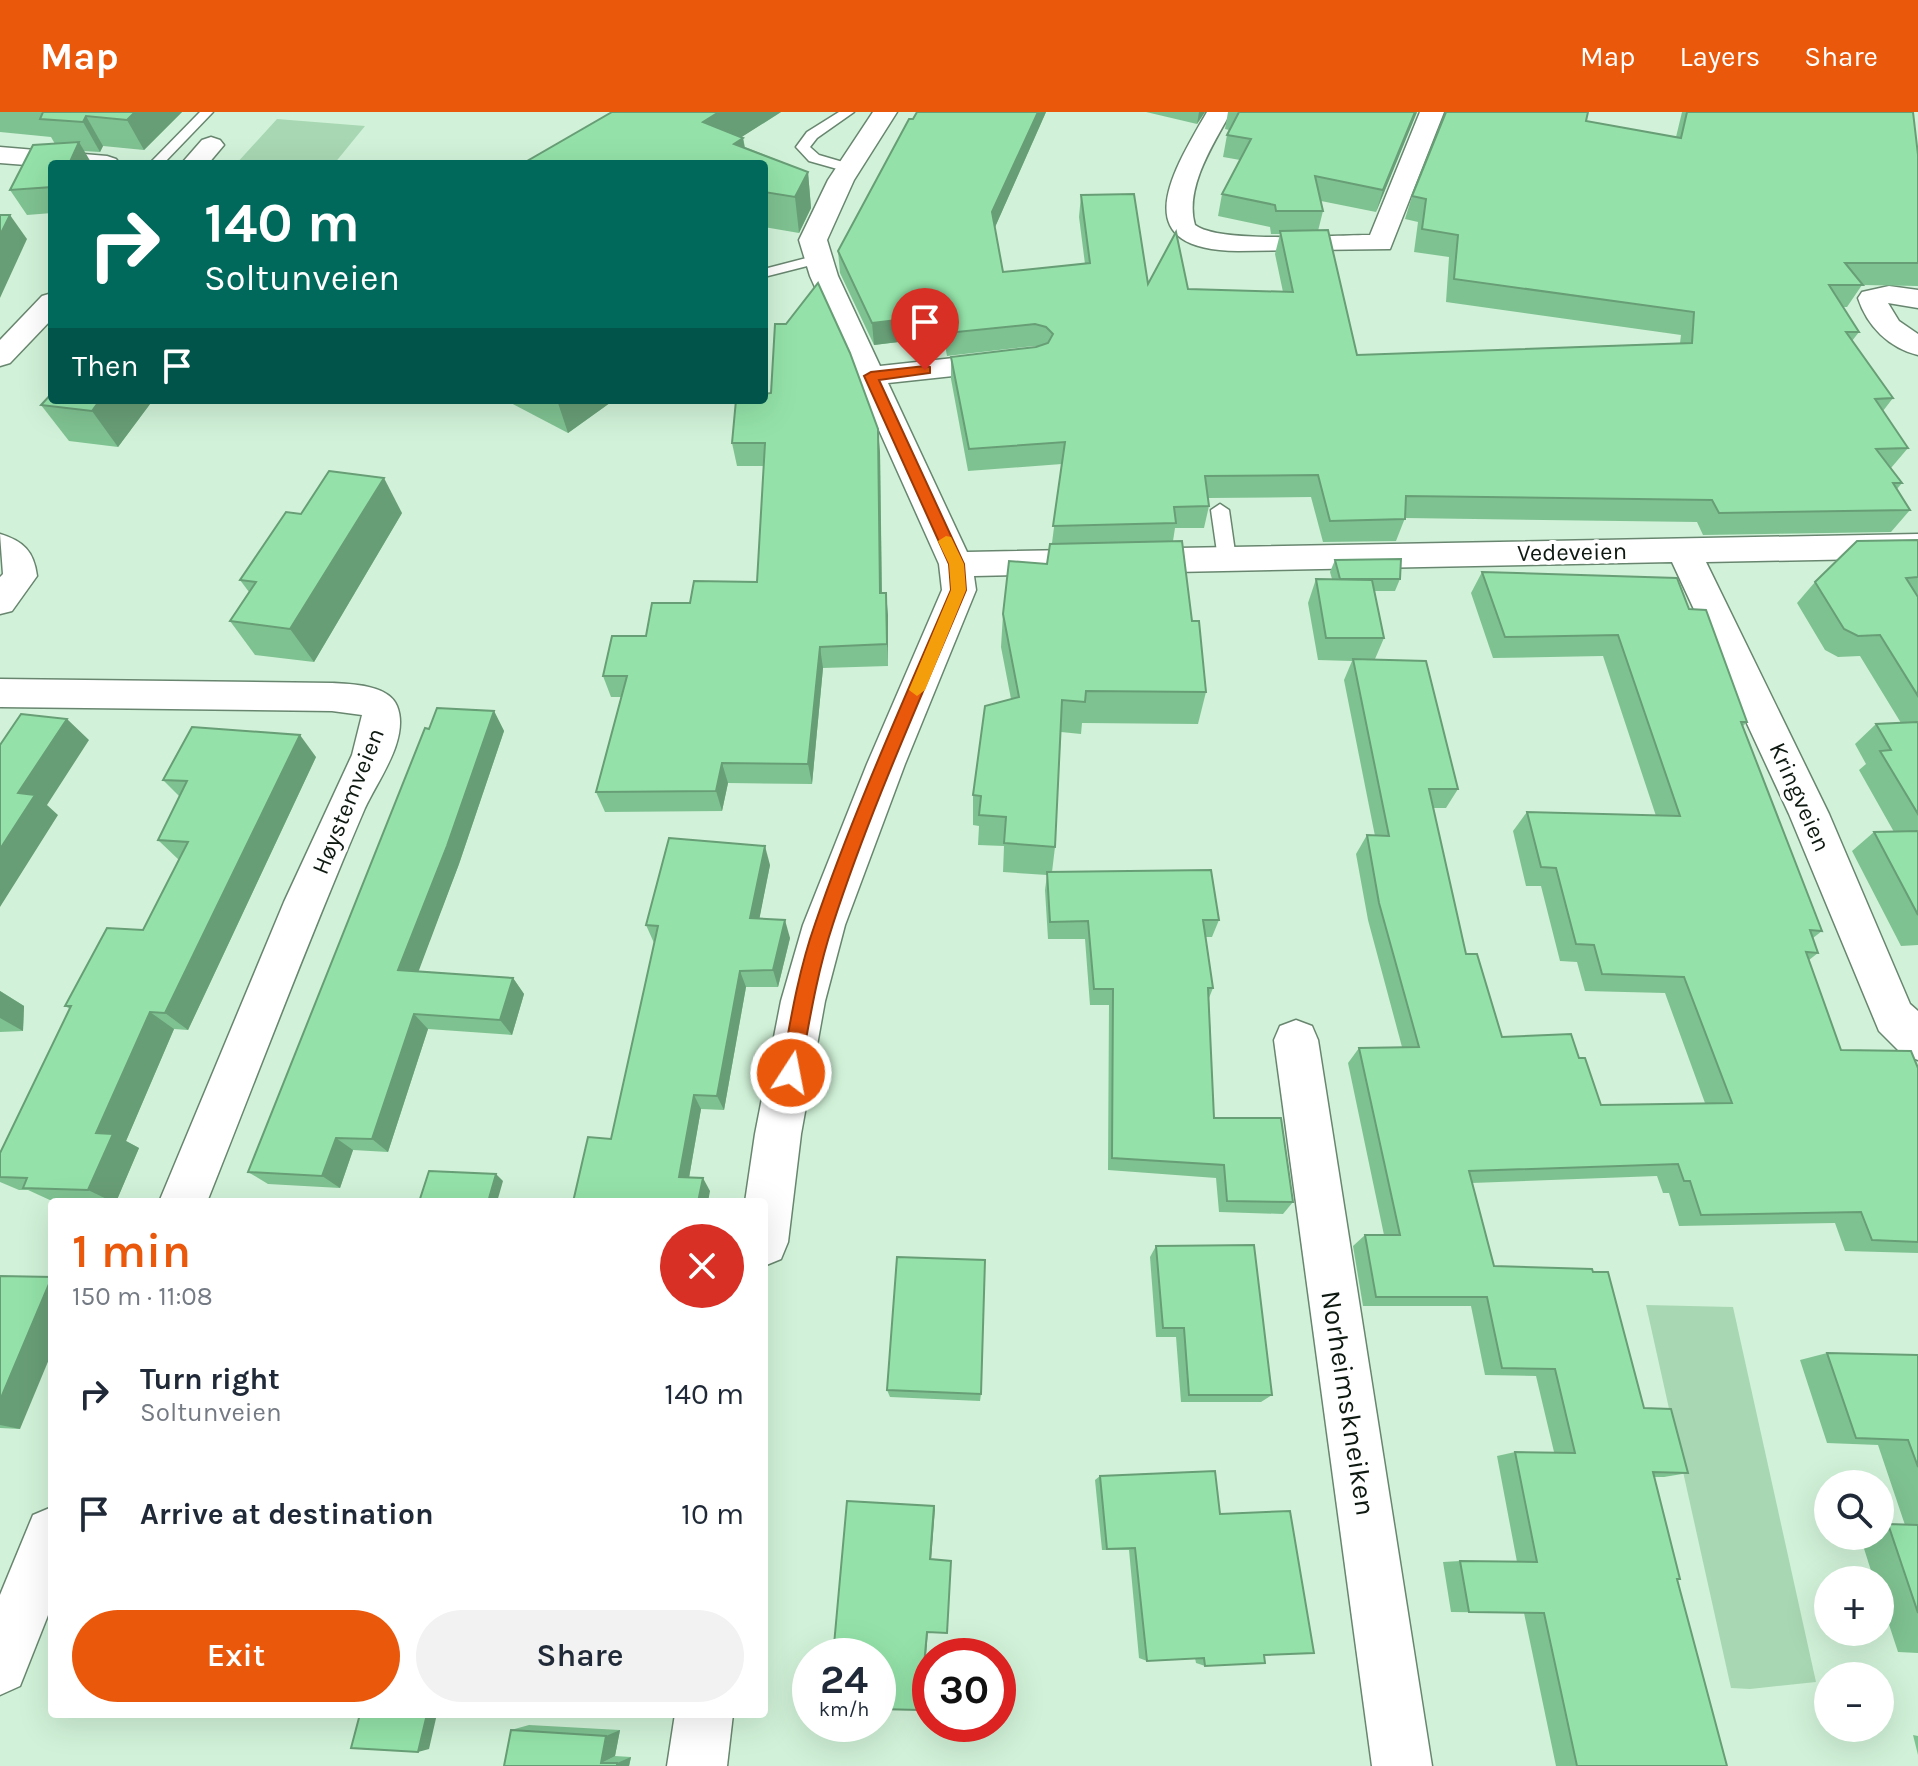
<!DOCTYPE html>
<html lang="en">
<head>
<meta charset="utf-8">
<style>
	body { margin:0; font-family:Karla,sans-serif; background:#f2f2f3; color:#1f2937; height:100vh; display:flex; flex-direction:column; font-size:30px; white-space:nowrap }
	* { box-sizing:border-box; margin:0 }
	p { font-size:26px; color:#747a83 }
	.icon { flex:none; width:44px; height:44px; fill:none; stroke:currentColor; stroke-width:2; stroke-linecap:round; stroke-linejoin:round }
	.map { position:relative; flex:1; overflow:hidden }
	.drawer { position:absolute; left:48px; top:1086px; width:720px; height:520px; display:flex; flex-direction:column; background:#fff; border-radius:8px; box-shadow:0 8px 32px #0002 }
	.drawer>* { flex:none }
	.guide { position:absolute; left:48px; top:48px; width:720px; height:244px; border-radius:8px; box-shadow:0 8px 32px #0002; background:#00695c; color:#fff; overflow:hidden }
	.fabs { position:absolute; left:1814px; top:1358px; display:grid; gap:16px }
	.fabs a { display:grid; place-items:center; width:80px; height:80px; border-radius:50%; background:#fff; box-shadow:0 8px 32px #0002; font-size:40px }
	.speed { position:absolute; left:792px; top:1526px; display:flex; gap:16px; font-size:40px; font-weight:700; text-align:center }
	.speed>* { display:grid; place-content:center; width:104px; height:104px; border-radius:50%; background:#fff; box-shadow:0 8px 32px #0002; line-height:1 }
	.speed small { font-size:20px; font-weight:400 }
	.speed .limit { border:12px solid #d22; background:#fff; color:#111 }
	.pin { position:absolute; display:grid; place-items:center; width:68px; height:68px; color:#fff; margin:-82px -34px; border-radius:50% 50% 50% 0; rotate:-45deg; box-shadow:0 0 8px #0007 }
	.pin .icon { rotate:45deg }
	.me { position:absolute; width:88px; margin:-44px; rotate:11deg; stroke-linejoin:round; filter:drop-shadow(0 0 6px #0008) }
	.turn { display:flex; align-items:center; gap:28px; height:168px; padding:0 24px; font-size:36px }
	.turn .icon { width:104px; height:104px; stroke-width:2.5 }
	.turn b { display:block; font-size:56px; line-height:68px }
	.then { display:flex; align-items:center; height:76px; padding:0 24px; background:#0003; gap:16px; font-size:30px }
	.round { display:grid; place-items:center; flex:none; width:84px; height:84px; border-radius:42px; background:#f2f2f3 }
	.head { display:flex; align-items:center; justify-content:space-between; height:136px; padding:0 24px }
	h1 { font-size:48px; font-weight:600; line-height:60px; color:#ea580c }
	.action { display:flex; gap:16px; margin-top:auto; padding:16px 24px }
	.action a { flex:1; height:92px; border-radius:48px; background:#ea580c; color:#fff; font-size:32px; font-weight:600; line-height:92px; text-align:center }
	.action a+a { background:#f2f2f3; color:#1f2937 }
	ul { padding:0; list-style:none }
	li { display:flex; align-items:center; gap:24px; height:120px; padding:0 24px }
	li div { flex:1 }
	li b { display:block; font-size:30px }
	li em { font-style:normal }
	header { display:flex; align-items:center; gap:48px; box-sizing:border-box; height:112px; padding:0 40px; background:#ea580c; color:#fff }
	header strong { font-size:38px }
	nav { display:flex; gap:44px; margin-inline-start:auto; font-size:28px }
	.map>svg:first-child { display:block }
	.green { fill:#a8d7b3 }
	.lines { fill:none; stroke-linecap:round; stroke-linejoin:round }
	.service-casing { stroke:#68866f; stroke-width:3 }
	.minor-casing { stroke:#68866f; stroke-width:3 }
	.service { fill:#fff; fill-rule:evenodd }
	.minor { fill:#fff; fill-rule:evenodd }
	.wall { fill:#7fc291 }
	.shaded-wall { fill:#689e76 }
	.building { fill:#94e2a9; stroke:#689e76; stroke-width:2 }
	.route { fill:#ea580c; stroke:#983908; stroke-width:2 }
	.slow { fill:#f59e0b }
	.labels { text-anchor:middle; stroke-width:8; stroke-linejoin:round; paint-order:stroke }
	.street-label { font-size:24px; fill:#0e1911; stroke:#fff }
	.near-street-label { font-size:28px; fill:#0e1911; stroke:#fff }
</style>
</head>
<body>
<header>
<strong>Map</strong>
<nav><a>Map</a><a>Layers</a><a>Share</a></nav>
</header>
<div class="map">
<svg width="1918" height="1654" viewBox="0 0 1918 1654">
	<rect width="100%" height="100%" fill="#d1f2d8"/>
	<g class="green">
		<polygon points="277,7 365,14 334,52 236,52"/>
		<polygon points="1646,1193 1733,1195 1816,1570 1750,1577 1731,1576"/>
	</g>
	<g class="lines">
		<defs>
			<g id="service">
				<polygon points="200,0 213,0 163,52 149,52"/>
				<polygon points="839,0 854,0 817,26 810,35 819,43 853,53 855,56 848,60 809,49 796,35 807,20"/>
				<polygon points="818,143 823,144 823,150 764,165 764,157"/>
				<polygon points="1220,392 1229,398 1236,447 1227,453 1218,447 1211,398"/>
			</g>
			<g id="minor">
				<polygon points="873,0 897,0 854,68 827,128 838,164 880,254 1009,240 1019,243 1024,249 1019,255 1009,258 888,271 967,440 1918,422 1918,446 1706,450 1829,702 1910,892 1918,899 1918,948 1902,942 1879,919 1789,702 1672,450 974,464 976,478 905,652 845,813 825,889 801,1022 788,1130 781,1147 764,1154 764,1090 745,1090 755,1022 781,889 803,813 867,652 942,478 939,452 810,164 799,128 828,68"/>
				<path d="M1207,0h24c-17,31 -47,76 -36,113 24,19 139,10 175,10l50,-123h24l-54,137 -152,2c-113,-1 -67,-77 -31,-139z"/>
				<polygon points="211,25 220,28 224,33 208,52 181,52 202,28"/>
				<polygon points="0,35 107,44 116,47 120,52 52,52 52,55 0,51"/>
				<path d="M1889,174l29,4v18l-30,-5 11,18 19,13v21c-29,-7 -51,-29 -60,-57l4,-6z"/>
				<polygon points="52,181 52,207 10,251 0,254 0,228 42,184"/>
				<path d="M0,422c23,7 34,17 37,42l-25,35 -12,3v-37l3,-3z"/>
				<path d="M0,567l332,4c20,1 57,2 65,23 13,32 -19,74 -32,102 -56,130 -106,263 -158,394h-48l125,-300 68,-147 10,-40 -30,-4 -332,-4z"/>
				<polygon points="1296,908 1312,914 1318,928 1432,1654 1372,1654 1274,928 1280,914"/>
				<polygon points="52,1395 52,1493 20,1574 0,1583 0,1483 33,1403"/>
				<polygon points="675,1602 733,1602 727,1654 667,1654"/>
			</g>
		</defs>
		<use href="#service" class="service-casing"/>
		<use href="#minor" class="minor-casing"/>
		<use href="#service" class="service"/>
		<use href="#minor" class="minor"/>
	</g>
	<g class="wall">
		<polygon points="0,0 182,0 144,38 103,34 100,40 84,39 52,52 52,101 27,103 10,78 55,32 51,25 0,20"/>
		<polygon points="612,0 781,0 741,25 743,26 745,35 808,60 811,96 799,121 764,115 764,52 522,52"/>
		<polygon points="917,0 1046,0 995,115 1003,160 1085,152 1079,105 1081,83 1148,172 1188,177 1283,180 1275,142 1280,122 1271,122 1270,115 1218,104 1222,82 1240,48 1223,45 1227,23 1229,18 1225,17 1228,0 1417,0 1376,100 1321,89 1323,99 1318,119 1357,243 1680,231 1681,223 1446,190 1449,145 1414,140 1418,110 1405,107 1412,84 1586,9 1676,25 1682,0 1913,0 1918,43 1918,174 1862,173 1847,195 1843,195 1859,220 1852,229 1893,286 1883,299 1908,336 1891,356 1902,371 1897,377 1910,398 1891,420 1703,423 1697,410 1405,406 1396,429 1323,430 1311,385 1208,386 1209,394 1204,416 1175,416 1173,429 1192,509 1206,580 1198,612 1082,611 1081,622 1061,620 1055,735 1052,760 1219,808 1212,825 1206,825 1213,876 1209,886 1214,1006 1293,1090 1283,1102 1219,1100 1216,1066 1108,1058 1109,893 1090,893 1085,827 1048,827 1045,778 1047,763 1003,760 1004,734 978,733 979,714 973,713 973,683 1011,587 1001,535 1003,502 1047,452 1052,431 1062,352 968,359 951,267 951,245 1037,235 1034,234 947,244 945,233 933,234 931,226 874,233 840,161 838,139"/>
		<polygon points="1146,0 1205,0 1197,12"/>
		<polygon points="153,288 118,335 69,329 41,293"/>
		<polygon points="505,288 614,288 568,321"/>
		<polygon points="736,288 880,340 882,481 886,481 888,554 823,556 812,672 728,671 722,699 605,700 596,680 621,585 611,585 603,564 690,491 757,470 764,354 737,354 732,331"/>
		<polygon points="402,401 314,550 255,543 230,509 249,480 240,468"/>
		<polygon points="1918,428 1918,833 1901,834 1852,739 1874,720 1894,720 1859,658 1866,652 1855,632 1876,612 1901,611 1860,544 1838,545 1825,538 1797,491 1815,470"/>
		<polygon points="1335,448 1400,467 1395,479 1374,479 1384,526 1375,547 1458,677 1446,696 1433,696 1466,842 1502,925 1579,946 1601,993 1705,991 1665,881 1585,879 1577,850 1560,849 1541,774 1526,774 1513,719 1527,700 1656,704 1603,544 1493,546 1471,481 1482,460 1689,497 1747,610 1743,614 1822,819 1813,826 1818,841 1809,848 1841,938 1918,956 1918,1141 1845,1139 1835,1111 1679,1114 1669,1081 1663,1081 1657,1064 1472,1071 1494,1154 1644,1296 1688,1361 1664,1365 1654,1365 1677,1467 1727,1654 1556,1654 1524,1501 1451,1500 1443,1450 1460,1449 1517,1450 1497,1344 1515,1340 1554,1340 1536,1264 1485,1263 1471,1194 1363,1194 1353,1134 1365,1123 1384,1123 1348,951 1359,936 1402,935 1368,808 1356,742 1367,723 1375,724 1344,568 1352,549 1318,548 1308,491 1316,467 1332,467 1330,460"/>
		<polygon points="494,599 504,619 459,752 418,859 513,866 524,882 512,923 428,917 388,1040 353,1038 340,1076 268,1072 248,1060 429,617"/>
		<polygon points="316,645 188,918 174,917 126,1029 139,1036 116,1090 52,1089 28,1078 19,1078 0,1070 0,1041 70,897 65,894 143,818 179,748 158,728 180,685 163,668"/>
		<polygon points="770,753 759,807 790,826 778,875 746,875 724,998 701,997 689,1066 710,1079 611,1027 654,831 646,813"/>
		<polygon points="0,879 24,894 23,919 0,920"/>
		<polygon points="1156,1134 1272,1283 1261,1290 1181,1290 1176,1225 1156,1225 1150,1145"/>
		<polygon points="0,1164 20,1317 0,1316"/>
		<polygon points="1827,1241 1918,1243 1918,1541 1898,1540 1880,1485 1880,1468 1874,1468 1860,1424 1880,1424 1880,1413 1905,1413 1878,1333 1827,1331 1800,1248"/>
		<polygon points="887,1278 981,1282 980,1289 890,1285"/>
		<polygon points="1100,1364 1220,1402 1264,1543 1205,1554 1196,1551 1195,1546 1147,1549 1139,1546 1129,1438 1102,1438 1095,1368"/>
		<polygon points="529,1613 620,1618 615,1644 631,1645 629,1654 504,1654 511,1618"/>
		<polygon points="1913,1623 1918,1624 1918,1643"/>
	</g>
	<g class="shaded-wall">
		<polygon points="135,0 182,0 144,38 127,8"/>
		<polygon points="719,0 781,0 709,46 703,10"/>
		<polygon points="1038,0 1046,0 992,122 992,100"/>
		<polygon points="1199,0 1205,0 1197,12"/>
		<polygon points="1415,0 1417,0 1376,100 1383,78"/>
		<polygon points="86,4 103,34 100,40 83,10"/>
		<polygon points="743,26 747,52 734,32"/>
		<polygon points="79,30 92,52 69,52"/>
		<polygon points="808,60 811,96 799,121 795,85"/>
		<polygon points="10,103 27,127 0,186 0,123"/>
		<polygon points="930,204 931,226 874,233 872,211"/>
		<polygon points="100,288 153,288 118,335 92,299"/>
		<polygon points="557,288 614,288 568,321"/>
		<polygon points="878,317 880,340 882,503 880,481"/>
		<polygon points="384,366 402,401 314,550 290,517"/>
		<polygon points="886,481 888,503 888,554 887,532"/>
		<polygon points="820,535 823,556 812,672 808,652"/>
		<polygon points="494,599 504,619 459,752 413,874 398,858"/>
		<polygon points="67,607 89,628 47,693 58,703 0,795 0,737 18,681"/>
		<polygon points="300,623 316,645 188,918 165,901"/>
		<polygon points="722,651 728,671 722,699 716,679"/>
		<polygon points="765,734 770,753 756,824 750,806"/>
		<polygon points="785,808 790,826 778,875 773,858"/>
		<polygon points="740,859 746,875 724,998 717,984"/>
		<polygon points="513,866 524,882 512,923 500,908"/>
		<polygon points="0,879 24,894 23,919 0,906"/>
		<polygon points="150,900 174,917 126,1029 139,1036 116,1090 113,1090 88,1078 96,1021"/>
		<polygon points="414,902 428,917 388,1040 372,1027"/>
		<polygon points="694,983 701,997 687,1077 679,1065"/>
		<polygon points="336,1026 353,1038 340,1076 322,1064"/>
		<polygon points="496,1062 503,1069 497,1090 488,1090"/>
		<polygon points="703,1066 710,1079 708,1090 698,1090"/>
		<polygon points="52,1166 52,1240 20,1317 0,1313 0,1288"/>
		<polygon points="934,1394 935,1397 931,1449 930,1447"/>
		<polygon points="928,1519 922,1594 920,1598 927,1520"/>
		<polygon points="427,1602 437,1602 429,1637 418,1640"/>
		<polygon points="620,1618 615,1644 601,1651 606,1624"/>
		<polygon points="631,1645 629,1654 617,1654 617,1651"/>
	</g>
	<g class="building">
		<polygon points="43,0 135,0 127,8 86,4 83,10 40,7"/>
		<polygon points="612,0 719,0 703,10 743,26 734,32 808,60 795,85 764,80 764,52 522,52"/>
		<polygon points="917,0 1038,0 992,100 1003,160 1090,151 1081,83 1134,82 1148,172 1176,120 1188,177 1293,180 1280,119 1328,118 1357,243 1692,231 1694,200 1454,167 1458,123 1422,117 1426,87 1412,84 1446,0 1588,0 1586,9 1681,26 1687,0 1913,0 1918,43 1918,151 1845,151 1863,173 1829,173 1859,220 1846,220 1893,286 1875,287 1908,336 1876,337 1902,371 1893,371 1910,398 1719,401 1712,388 1406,384 1405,407 1330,409 1318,363 1205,364 1209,394 1174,395 1176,411 1053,414 1065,330 969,337 951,245 1036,235 1048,231 1053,222 1046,215 1035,212 947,221 945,211 933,212 930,204 872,211 838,139 909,7 913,7"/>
		<polygon points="1239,0 1415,0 1383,78 1315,64 1323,99 1276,99 1275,93 1222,82 1251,27 1227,23"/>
		<polygon points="79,30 69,52 52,52 52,75 10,78 33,33"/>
		<polygon points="0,103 10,103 0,123"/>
		<polygon points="818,171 850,241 878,317 880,481 886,481 887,532 820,535 808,652 722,651 716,679 596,680 627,564 603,564 612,524 646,524 652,491 690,491 694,469 757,470 765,331 732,331 736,288 764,288 764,282 771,281 775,212 786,212"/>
		<polygon points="52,281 52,288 100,288 92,299 41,293"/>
		<polygon points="329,359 384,366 290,517 230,509 256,470 240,468 286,400 301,402"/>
		<polygon points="1918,428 1918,465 1906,466 1918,485 1918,584 1880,523 1858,524 1844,517 1815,470 1857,429"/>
		<polygon points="1182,429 1192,509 1199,509 1206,580 1086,579 1085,590 1062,588 1055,735 1004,731 1006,705 979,703 981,684 973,683 985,594 1019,585 1003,502 1009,449 1047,452 1050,432"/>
		<polygon points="1401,447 1400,467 1340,467 1335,448"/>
		<polygon points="1482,460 1677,466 1689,497 1706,498 1747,610 1741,610 1822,819 1810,818 1818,841 1806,840 1841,938 1911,939 1918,956 1918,1130 1872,1128 1861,1100 1701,1103 1690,1069 1684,1069 1678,1052 1469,1059 1494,1154 1592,1157 1593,1160 1608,1160 1644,1296 1671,1297 1688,1361 1653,1360 1680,1467 1677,1467 1727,1654 1577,1654 1544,1501 1469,1500 1460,1449 1537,1450 1515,1340 1575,1341 1555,1257 1502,1256 1487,1185 1376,1185 1365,1123 1400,1123 1359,936 1419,935 1379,791 1367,723 1389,724 1353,547 1426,549 1458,677 1429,677 1466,842 1477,842 1502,925 1571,922 1579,946 1585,946 1601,993 1732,991 1684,865 1602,862 1594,833 1576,832 1556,756 1541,755 1527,700 1680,704 1618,523 1505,525"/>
		<polygon points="1316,467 1372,468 1384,526 1326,526"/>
		<polygon points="437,596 494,599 447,734 398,858 513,866 500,908 414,902 372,1027 336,1026 322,1064 248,1060 425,616 429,617"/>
		<polygon points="21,602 67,607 18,681 35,683 0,737 0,633"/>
		<polygon points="1918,610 1918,702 1880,639 1891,638 1876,612"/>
		<polygon points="192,615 300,623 165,901 150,900 96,1021 113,1022 88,1078 23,1076 27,1066 0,1065 0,1041 71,894 65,894 107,816 143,818 188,730 158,728 187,669 163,668"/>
		<polygon points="1918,719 1918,803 1874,720"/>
		<polygon points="669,726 765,734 750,806 785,808 773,858 740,859 717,984 694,983 679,1065 703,1066 698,1090 573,1090 588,1025 611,1027 658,814 646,813"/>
		<polygon points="1211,758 1219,808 1203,808 1213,876 1208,876 1214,1006 1281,1006 1293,1090 1227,1089 1224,1053 1112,1046 1113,877 1094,877 1088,809 1050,810 1047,760"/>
		<polygon points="429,1059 496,1062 488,1090 419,1090"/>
		<polygon points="1254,1133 1272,1283 1189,1283 1184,1216 1163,1216 1156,1134"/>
		<polygon points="897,1145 985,1148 981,1282 887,1278"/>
		<polygon points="0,1164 52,1165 0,1288"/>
		<polygon points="1827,1241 1918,1243 1918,1355 1908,1328 1856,1326"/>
		<polygon points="1215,1359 1220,1402 1290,1399 1314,1541 1264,1543 1265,1551 1205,1554 1204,1546 1147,1549 1135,1436 1107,1437 1100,1364"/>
		<polygon points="847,1389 934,1394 930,1447 951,1449 947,1521 927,1520 920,1598 878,1597 878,1544 833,1544"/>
		<polygon points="1888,1412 1918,1413 1918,1501"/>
		<polygon points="360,1602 427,1602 418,1640 351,1636"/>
		<polygon points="511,1618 606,1624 601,1651 617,1651 617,1654 504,1654"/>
	</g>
	<path class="route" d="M925,254l5,1v6l-51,7 85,184 2,26c-46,110 -96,220 -133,334 -16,48 -24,99 -33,149l-3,6 -6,3 -7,-3 -3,-6c9,-50 17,-101 34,-149 39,-114 89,-224 136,-334l-2,-26 -85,-188 7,-4z"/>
	<polygon class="slow" points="946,424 951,425 964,452 966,478 925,578 917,584 909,578 951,478 949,452 938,429"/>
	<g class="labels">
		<g class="street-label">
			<text transform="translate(1572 440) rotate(-1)" y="8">Vedeveien</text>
			<text transform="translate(1800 685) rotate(66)" y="8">Kringveien</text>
			<text transform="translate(348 689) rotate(-68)" y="8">Høystemveien</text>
		</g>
		<g class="near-street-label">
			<text transform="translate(1349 1291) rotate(81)" y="10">Norheimskneiken</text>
		</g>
	</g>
</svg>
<div class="fabs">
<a><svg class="icon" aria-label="search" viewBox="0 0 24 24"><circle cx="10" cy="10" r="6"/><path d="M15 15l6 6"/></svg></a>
<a>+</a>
<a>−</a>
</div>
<div class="speed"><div>24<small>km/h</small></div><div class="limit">30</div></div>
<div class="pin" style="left:925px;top:258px;background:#d93025"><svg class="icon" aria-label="arrive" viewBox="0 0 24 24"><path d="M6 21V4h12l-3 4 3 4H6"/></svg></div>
<svg class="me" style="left:791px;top:961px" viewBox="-20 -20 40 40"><circle r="17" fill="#ea580c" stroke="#fff" stroke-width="3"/><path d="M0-11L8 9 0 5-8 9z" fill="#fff"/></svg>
<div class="guide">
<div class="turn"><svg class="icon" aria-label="right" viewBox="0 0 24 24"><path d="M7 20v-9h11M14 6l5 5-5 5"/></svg><div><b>140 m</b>Soltunveien</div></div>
<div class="then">Then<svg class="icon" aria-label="arrive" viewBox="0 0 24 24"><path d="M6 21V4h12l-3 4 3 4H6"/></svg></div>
</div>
<section class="drawer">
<div class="head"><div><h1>1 min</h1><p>150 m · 11:08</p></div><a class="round" style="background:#d93025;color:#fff"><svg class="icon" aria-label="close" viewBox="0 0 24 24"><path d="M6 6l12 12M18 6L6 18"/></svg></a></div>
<ul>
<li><svg class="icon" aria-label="right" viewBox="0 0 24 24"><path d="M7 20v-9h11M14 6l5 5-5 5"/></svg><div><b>Turn right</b><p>Soltunveien</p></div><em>140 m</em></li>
<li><svg class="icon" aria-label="arrive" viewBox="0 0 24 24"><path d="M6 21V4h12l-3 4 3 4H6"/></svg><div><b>Arrive at destination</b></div><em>10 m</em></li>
</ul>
<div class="action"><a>Exit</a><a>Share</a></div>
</section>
</div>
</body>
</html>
